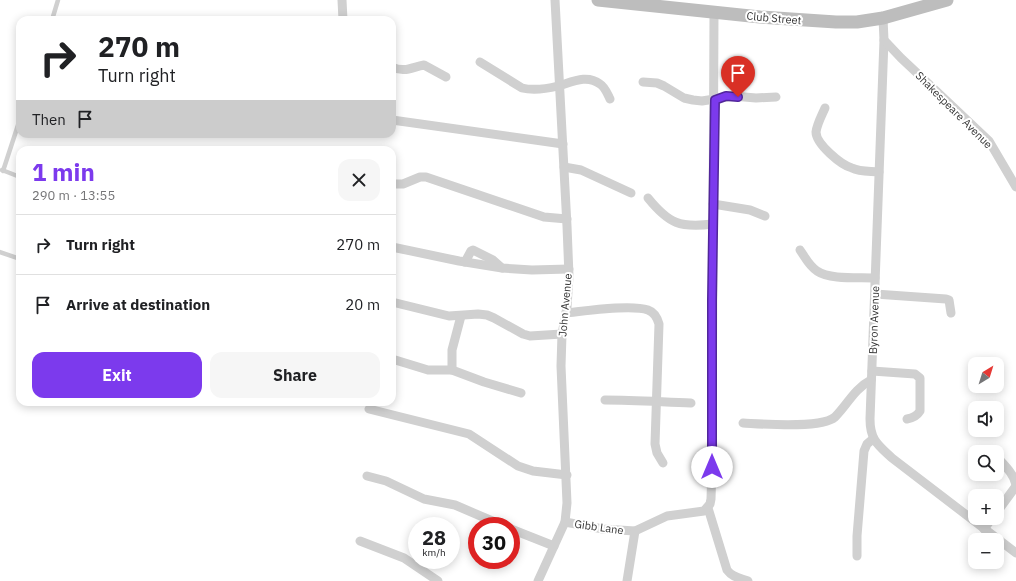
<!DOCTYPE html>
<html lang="en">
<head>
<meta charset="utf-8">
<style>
	body { margin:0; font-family:"IBM Plex Sans",sans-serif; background:#f6f6f6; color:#202124; height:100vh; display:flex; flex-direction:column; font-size:15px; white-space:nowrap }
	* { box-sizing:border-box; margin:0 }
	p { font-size:13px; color:#757577 }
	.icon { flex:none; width:22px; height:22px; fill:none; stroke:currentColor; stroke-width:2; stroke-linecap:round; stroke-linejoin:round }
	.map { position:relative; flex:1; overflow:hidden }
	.drawer { position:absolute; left:16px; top:146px; width:380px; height:260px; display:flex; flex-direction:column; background:#fff; border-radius:12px; box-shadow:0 2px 10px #0003 }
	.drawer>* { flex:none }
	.top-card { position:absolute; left:16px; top:16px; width:380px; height:122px; border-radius:12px; box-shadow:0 2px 10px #0003; background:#fff; color:#202124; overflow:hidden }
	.needle { width:26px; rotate:38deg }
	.controls { position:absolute; left:968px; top:357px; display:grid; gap:8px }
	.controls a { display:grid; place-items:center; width:36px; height:36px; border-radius:8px; background:#fff; box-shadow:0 2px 10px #0003; font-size:20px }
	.speed { position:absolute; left:408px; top:517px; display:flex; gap:8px; font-size:20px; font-weight:700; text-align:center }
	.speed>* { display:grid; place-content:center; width:52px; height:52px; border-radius:50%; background:#fff; box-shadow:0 2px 10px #0003; line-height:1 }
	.speed small { font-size:10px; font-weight:400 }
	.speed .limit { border:6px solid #d22; background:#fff; color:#111 }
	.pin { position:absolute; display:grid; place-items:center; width:34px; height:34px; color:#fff; margin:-41px -17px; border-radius:50% 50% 50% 0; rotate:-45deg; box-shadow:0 0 4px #0007 }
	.pin .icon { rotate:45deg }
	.me { position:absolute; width:44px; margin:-22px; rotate:0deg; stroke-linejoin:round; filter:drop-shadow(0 0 3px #0008) }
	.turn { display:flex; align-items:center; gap:14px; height:84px; padding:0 16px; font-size:18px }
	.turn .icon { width:52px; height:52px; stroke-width:2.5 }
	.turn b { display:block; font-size:28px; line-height:34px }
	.then { display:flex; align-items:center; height:38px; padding:0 16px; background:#0003; gap:8px; font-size:15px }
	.round { display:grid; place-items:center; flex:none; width:42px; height:42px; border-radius:12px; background:#f6f6f6 }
	.overview { display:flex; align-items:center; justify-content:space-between; height:68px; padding:0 16px }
	h1 { font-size:24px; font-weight:800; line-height:30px; color:#7c3aed }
	.primary-button { display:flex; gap:8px; margin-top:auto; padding:8px 16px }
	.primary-button a { flex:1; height:46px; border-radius:12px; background:#7c3aed; color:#fff; font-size:16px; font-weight:800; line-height:46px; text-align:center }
	.primary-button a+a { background:#f6f6f6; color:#202124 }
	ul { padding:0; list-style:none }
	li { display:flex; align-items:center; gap:12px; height:60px; padding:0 16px; border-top:1px solid #e0e0e0 }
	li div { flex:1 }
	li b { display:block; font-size:15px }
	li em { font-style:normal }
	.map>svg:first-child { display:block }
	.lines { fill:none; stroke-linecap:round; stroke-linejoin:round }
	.lane { stroke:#d0d0d0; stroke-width:4.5 }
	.street { stroke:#d0d0d0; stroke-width:9 }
	.secondary { stroke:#bdbdbd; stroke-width:13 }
	.route-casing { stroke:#51269a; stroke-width:10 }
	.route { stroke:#7c3aed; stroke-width:7 }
	.labels { text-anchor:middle; stroke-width:4; stroke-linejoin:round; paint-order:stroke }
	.street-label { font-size:11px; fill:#333; stroke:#fff }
</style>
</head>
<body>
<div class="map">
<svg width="1016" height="581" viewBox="0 0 1016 581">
	<rect width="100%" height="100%" fill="#fff"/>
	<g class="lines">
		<g class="lane">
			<polyline points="52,20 58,0"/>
			<polyline points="2,170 20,177"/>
			<polyline points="3,171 20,119"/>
			<polyline points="0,252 20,259"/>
		</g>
		<g class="street">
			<polyline points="342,0 343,20"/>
			<path d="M883,18l1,22 -14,379c0,21 8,26 22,39l124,95"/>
			<polyline points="884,40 901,58 933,88 989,141 1016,187"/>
			<path d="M480,62l42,26c12,3 24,1 36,-2 14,-4 29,-12 42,-2 5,3 7,9 10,15"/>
			<path d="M392,67c13,6 20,0 32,-2l22,12"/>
			<polyline points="643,82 657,83 664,86 684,98 693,100 702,101 733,96 756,98 776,97"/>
			<path d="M825,108c-3,7 -8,16 -9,24 0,12 25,33 36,36 8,4 18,3 27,4"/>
			<polyline points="392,120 563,144"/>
			<polyline points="564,167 581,170 631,193"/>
			<polyline points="392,184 403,184 420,177 426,177 544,217 567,219"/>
			<path d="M648,198c21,26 32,30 65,26"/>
			<polyline points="713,204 750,210 765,216"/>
			<polyline points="392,247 459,261 502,268"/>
			<path d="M800,250c5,7 9,16 17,21 13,9 43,6 58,7"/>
			<polyline points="465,262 471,251 473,250 493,260 502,268 532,270 569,269"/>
			<polyline points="875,294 946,299 949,300 951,313"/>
			<polyline points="392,302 449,316 478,314 487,315 494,318 523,334 530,336 562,334"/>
			<path d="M566,313c19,-2 65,-9 82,-3 6,2 9,7 11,14l-4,120 2,9 6,10"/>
			<polyline points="392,359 428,370 452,370 484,382 521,393"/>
			<polyline points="452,370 452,350 461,316"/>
			<path d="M872,371l43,3 5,4v33c-3,5 -7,7 -13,8"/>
			<path d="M605,400c29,0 57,2 86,3"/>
			<polyline points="369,409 469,434 518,466 533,471 567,475"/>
			<path d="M743,423c20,1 78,6 92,-6 13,-13 19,-28 36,-37"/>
			<path d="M997,457c8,9 17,17 19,28"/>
			<polyline points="367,476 386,481 424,499 455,505 504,526"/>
			<path d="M708,508l19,62c5,7 13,8 21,11"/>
			<polyline points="997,512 1016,486"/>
			<polyline points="565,522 603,529 635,531 667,516 704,511 710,504 711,499 712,467 714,12"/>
			<polyline points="511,529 554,546"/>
			<polyline points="984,529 992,518"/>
			<polyline points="360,541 404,558 438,581"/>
			<polyline points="857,556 857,536 864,451 867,444 873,439"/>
			<polyline points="538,581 565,522 567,503 561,366 562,334 567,307 569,276 567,226 555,0"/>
			<polyline points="627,581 635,531"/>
		</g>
		<polyline class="secondary" points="598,0 760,17 836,22 857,22 883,18 947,0"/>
	</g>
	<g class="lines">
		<defs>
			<polyline id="route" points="712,467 712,300 715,100 726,96 738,97"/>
		</defs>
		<use href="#route" class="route-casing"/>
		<use href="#route" class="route"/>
	</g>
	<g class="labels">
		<g class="street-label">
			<text transform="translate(774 18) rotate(5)" y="4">Club Street</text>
			<text transform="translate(954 110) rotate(45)" y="4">Shakespeare Avenue</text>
			<text transform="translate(565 305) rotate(-85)" y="4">John Avenue</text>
			<text transform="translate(874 320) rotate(-88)" y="4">Byron Avenue</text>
			<text transform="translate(599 527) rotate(8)" y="4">Gibb Lane</text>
		</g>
	</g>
</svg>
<div class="controls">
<a><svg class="needle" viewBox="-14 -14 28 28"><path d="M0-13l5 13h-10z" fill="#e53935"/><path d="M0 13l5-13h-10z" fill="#757577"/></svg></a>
<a><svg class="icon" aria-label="sound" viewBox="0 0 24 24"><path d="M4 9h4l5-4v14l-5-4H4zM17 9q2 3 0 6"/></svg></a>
<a><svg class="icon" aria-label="search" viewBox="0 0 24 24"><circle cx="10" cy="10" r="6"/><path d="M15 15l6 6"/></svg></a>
<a>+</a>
<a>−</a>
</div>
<div class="speed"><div>28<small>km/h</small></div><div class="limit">30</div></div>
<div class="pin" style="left:738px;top:97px;background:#d93025"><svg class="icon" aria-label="arrive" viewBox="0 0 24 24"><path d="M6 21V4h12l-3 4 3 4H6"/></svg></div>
<svg class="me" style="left:712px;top:467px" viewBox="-20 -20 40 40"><circle r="19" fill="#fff"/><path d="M0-13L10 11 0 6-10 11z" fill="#7c3aed"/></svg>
<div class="top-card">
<div class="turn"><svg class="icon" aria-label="right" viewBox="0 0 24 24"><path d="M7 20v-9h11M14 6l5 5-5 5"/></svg><div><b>270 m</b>Turn right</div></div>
<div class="then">Then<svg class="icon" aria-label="arrive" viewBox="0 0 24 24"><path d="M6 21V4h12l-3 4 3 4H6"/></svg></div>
</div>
<section class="drawer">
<div class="overview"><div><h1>1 min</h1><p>290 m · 13:55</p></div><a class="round"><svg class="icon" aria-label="close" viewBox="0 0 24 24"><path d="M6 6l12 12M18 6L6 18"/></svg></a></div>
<ul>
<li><svg class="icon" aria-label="right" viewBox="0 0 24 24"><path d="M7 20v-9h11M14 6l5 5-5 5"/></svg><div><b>Turn right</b></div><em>270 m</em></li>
<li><svg class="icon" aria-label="arrive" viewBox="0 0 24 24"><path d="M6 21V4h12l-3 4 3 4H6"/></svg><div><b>Arrive at destination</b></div><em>20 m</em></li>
</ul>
<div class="primary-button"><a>Exit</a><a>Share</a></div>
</section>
</div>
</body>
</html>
